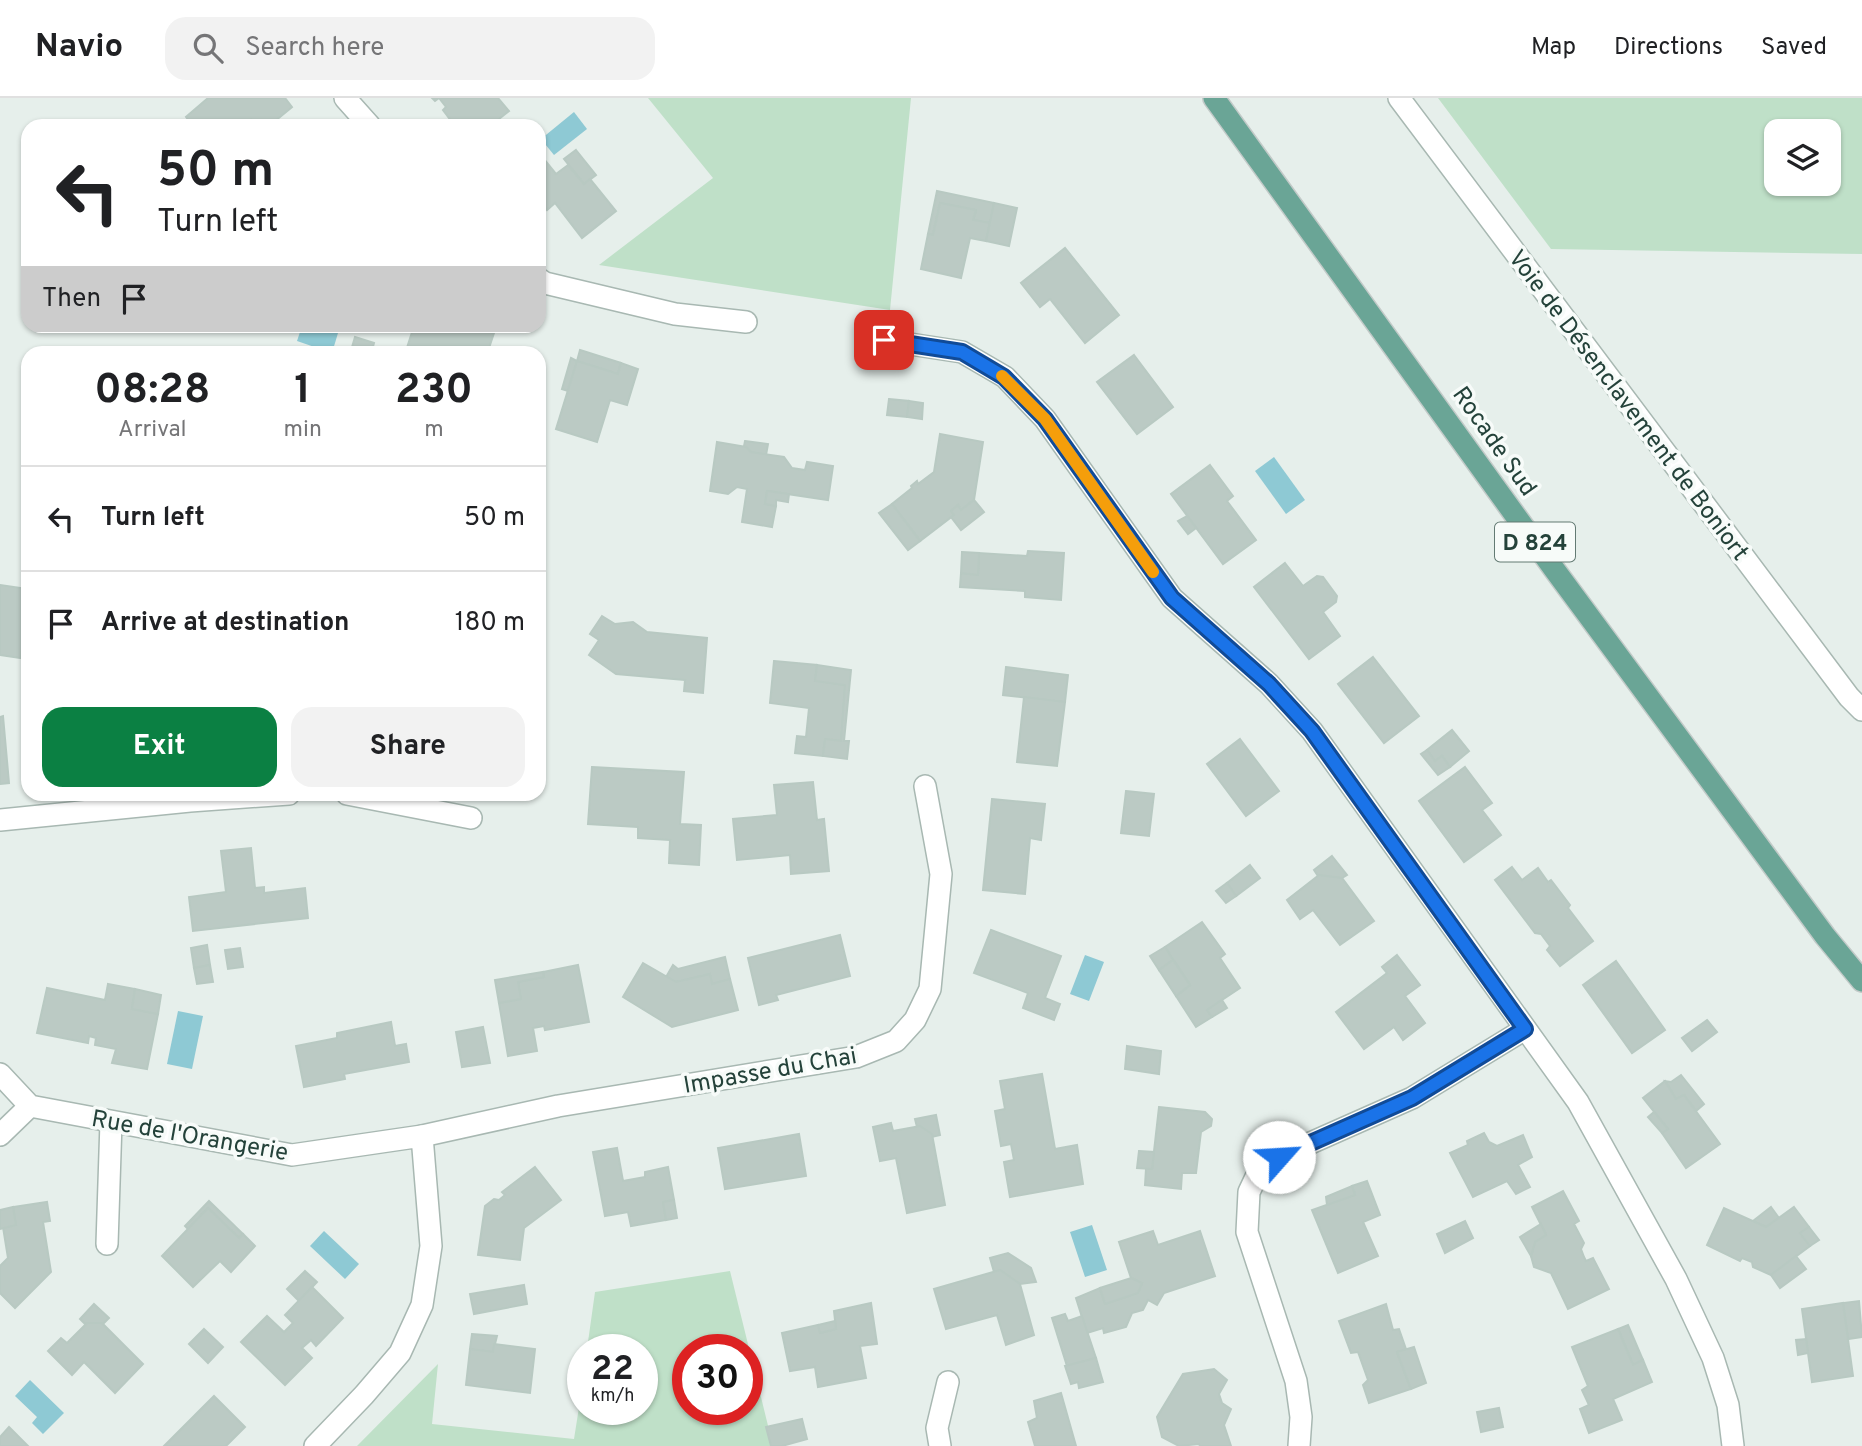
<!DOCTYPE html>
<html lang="en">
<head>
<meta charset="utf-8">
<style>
	body { margin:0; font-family:Overpass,sans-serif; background:#f2f2f2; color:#202124; height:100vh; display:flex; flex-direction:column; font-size:26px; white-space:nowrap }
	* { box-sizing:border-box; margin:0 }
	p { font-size:23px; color:#757577 }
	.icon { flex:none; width:38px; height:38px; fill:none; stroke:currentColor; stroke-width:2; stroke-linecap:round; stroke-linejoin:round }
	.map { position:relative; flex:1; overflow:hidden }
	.details { position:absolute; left:21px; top:248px; width:525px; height:455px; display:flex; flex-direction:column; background:#fff; border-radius:21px; box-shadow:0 2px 5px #0004 }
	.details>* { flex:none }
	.banner { position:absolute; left:21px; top:21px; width:525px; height:214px; border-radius:21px; box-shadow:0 2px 5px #0004; background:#fff; color:#202124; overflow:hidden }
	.tools { position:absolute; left:1764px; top:21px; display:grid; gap:14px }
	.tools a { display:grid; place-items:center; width:77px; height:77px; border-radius:14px; background:#fff; box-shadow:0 2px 5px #0004; font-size:35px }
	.speed { position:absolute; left:567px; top:1236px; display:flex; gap:14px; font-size:35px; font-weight:700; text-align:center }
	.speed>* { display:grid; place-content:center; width:91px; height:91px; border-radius:50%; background:#fff; box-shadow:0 2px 5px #0004; line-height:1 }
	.speed small { font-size:18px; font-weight:400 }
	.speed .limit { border:10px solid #d22; background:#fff; color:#111 }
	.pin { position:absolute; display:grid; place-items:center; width:60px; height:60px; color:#fff; margin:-30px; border-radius:14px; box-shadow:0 4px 10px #0006 }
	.me { position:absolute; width:77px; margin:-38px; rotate:64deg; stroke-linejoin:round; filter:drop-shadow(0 0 5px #0008) }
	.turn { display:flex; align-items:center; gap:24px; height:147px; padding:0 21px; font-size:32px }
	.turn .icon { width:91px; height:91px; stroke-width:2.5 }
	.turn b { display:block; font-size:49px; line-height:60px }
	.then { display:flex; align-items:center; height:66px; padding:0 21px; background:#0003; gap:14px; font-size:26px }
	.eta { display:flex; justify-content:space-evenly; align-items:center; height:119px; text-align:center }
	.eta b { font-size:42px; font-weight:700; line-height:49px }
	.button { display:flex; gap:14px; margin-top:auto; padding:14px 21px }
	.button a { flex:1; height:80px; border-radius:21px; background:#0b8043; color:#fff; font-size:28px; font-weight:700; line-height:80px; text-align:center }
	.button a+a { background:#f2f2f2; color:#202124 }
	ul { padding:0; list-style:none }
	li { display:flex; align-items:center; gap:21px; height:105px; padding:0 21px; border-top:2px solid #e0e0e0 }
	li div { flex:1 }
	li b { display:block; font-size:26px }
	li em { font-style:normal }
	header { display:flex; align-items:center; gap:42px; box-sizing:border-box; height:98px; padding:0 35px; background:#fff; border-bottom:2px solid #e0e0e0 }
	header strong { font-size:33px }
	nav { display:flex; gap:38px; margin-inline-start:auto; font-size:24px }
	.search { width:490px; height:63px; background:#f2f2f2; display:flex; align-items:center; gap:18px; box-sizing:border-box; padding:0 24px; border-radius:21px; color:#757577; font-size:26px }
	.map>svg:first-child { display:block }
	.green { fill:#bfe0c8; fill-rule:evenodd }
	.water { fill:#8ec9d4 }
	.building { fill:#bbcac4; stroke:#b8c9c2; stroke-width:2 }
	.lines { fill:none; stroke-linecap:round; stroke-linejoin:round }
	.minor-casing { stroke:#a8b8b2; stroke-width:24 }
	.primary-casing { stroke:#c2cac8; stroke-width:24 }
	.minor { stroke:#fff; stroke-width:21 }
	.primary { stroke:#6aa596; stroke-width:21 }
	.route-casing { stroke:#114b97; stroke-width:18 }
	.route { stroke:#1a73e8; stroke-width:12 }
	.slow { stroke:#f59e0b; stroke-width:12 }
	.labels { text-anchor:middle; stroke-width:7; stroke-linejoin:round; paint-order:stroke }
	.shield { fill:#f7fbf9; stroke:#637a73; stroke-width:2 }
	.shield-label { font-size:23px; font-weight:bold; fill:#24423a }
	.street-label { font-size:24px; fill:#24423a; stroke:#f7fbf9 }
</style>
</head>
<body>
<header>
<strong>Navio</strong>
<div class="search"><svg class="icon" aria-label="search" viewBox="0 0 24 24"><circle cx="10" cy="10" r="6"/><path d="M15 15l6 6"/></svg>Search here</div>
<nav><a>Map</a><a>Directions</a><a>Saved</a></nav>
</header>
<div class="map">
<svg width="1862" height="1348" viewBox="0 0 1862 1348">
	<rect width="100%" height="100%" fill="#e6efeb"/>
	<g class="green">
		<polygon points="648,0 911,0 890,212 599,167 713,80"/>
		<path d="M1438,0h424v156l-311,-5zM1776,33h53v53h-53z"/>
		<path d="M730,1173l43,175h-416l81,-82 -6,60 142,15 9,-57v27h59v-60h-55l8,-57zM688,1251h59v60h-59z"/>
	</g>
	<g class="water">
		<polygon points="574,14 587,31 554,57 541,41"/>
		<polygon points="302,228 315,228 338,235 332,255 297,243"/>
		<polygon points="1274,359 1305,402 1286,416 1255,373"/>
		<polygon points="1085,857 1104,864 1089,903 1070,896"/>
		<polygon points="178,913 203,918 192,971 167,966"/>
		<polygon points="1092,1127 1107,1172 1085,1179 1070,1134"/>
		<polygon points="324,1133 359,1166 345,1181 310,1148"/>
		<polygon points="30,1282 64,1315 43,1336 32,1325 37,1319 15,1298"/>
	</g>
	<g class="building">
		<polygon points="208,0 285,0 292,9 269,28 257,28 251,21 242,28 193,28 186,19"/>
		<polygon points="432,0 498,0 509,13 490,28 455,28 443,12 446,9 439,0 435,3"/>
		<polygon points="576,52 596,77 584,86 564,61"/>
		<polygon points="539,55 556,76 568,67 584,86 590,81 616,113 582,140 555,105 547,112 539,103"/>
		<polygon points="937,93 994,105 990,125 973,122 976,112 940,105 933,137 928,136"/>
		<polygon points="940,105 976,112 973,122 990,125 986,143 970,140 961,180 921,171 928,136 933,137"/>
		<polygon points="994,105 1017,110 1009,148 986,143"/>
		<polygon points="1065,150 1119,217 1085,245 1050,201 1040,209 1021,185"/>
		<polygon points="414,228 470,228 494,235 487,256 405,256"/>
		<polygon points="355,239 374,245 371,256 350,256"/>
		<polygon points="580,252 621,265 618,276 577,263"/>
		<polygon points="1134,257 1173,309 1137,336 1097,284"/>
		<polygon points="571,260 577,263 568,293 562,291"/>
		<polygon points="577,263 618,276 621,265 638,271 627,307 610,302 597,344 556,331"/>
		<polygon points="889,301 909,303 907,319 887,317"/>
		<polygon points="909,303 923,305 922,321 907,319"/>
		<polygon points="940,336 983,344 974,402 961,412 958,407 951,413 954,417 920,443 892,406 912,390 911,388 917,383 918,386 934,374"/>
		<polygon points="745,343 768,346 766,357 751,354 744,348"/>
		<polygon points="717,344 746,349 751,354 784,359 792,370 805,372 807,364 833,368 828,402 767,393 765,406 776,408 772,429 742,424 747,391 737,389 728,396 710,393"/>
		<polygon points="1210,367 1233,398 1227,403 1256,442 1223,466 1171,396"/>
		<polygon points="767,393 789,396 788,404 776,402 776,408 765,406"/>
		<polygon points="974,402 984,414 961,432 951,419 954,417 951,413 958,407 961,412"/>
		<polygon points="892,406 920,443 908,452 879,415"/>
		<polygon points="1187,418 1196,430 1188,436 1178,423"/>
		<polygon points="1028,453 1064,455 1061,502 1025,499 1025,493 960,489 961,475 978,477 979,455 1027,458"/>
		<polygon points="962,454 979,455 978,477 961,475"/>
		<polygon points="1285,465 1303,488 1317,478 1323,479 1337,498 1336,504 1323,514 1340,538 1309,561 1254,489"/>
		<polygon points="0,487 28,491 28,554 22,553 21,560 0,557"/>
		<polygon points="602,518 615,526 633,524 647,534 707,540 703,595 684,593 685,582 616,576 589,557 599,542 590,536"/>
		<polygon points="1373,559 1419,618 1384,645 1338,586"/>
		<polygon points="774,563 817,567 815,583 845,587 841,643 825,641 823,658 795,655 797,638 806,639 809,610 770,605"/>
		<polygon points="817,567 851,572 844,643 849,643 847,661 823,658 825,641 841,643 845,587 815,583"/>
		<polygon points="1006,569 1068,577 1065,604 1003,597"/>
		<polygon points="1024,599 1065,604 1057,668 1017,664"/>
		<polygon points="3,618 9,685 0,686 0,619"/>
		<polygon points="1452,632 1469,653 1450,669 1442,658 1435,663 1427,652"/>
		<polygon points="1240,641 1279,693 1246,718 1207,666"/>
		<polygon points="1427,652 1435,663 1442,658 1450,669 1438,677 1421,656"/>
		<polygon points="592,669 684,674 680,726 701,727 699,767 669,765 670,742 638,740 638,729 588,726"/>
		<polygon points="1465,669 1492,705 1482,712 1501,737 1464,764 1419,703"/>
		<polygon points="813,684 817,722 824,721 829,773 791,776 790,757 737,762 733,721 777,717 774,687"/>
		<polygon points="1126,693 1154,696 1149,738 1121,735"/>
		<polygon points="992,701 1045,706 1041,742 1030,740 1025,796 983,792"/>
		<polygon points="251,750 255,790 264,789 264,795 305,790 308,820 193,833 189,799 226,794 221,753"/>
		<polygon points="1332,758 1347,777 1342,780 1318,778 1314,772"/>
		<polygon points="1250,767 1260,780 1236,798 1227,785"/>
		<polygon points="1512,769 1522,782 1538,770 1548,784 1551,782 1570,807 1568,810 1593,843 1560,868 1547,852 1550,848 1541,836 1535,835 1495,782"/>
		<polygon points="1319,777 1342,780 1374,823 1340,847 1313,812 1300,821 1287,802"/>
		<polygon points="1227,785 1236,798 1226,805 1216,793"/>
		<polygon points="1202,824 1225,856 1220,860 1240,890 1207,912 1212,919 1196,929 1176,898 1190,887 1165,849"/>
		<polygon points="991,832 1061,858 1045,900 1060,906 1054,922 1023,910 1028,895 974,875"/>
		<polygon points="840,837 850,878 776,897 778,902 759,907 748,860"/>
		<polygon points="207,847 210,867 194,870 191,850"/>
		<polygon points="1165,849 1173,862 1159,872 1150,858"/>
		<polygon points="240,850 243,869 228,871 225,852"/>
		<polygon points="1397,857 1420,887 1405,898 1425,925 1403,942 1394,929 1364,951 1336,914 1387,875 1382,869"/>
		<polygon points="725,859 730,881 712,886 710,876 676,884 666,879 673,867 678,871"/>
		<polygon points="1173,862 1190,887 1176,898 1159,872"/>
		<polygon points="1616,863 1665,932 1632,955 1583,887"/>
		<polygon points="643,865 676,884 710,876 712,886 730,881 738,912 672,929 623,899"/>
		<polygon points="210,867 213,884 197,886 194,870"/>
		<polygon points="578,867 589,924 545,932 544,928 533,930 537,953 508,958 499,905 521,901 518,884 544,879 543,874"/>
		<polygon points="543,874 544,879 518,884 521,901 499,905 495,882"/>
		<polygon points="108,886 135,891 132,911 158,916 147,971 112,965 116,951 95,947 96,940 89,938 88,945 37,935 47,890 105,902"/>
		<polygon points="135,891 161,897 158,916 132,911"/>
		<polygon points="1222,902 1227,910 1212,919 1207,912"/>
		<polygon points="1707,922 1717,934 1692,953 1682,940"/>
		<polygon points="391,924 395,948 406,946 409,964 344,976 345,981 304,989 296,948 337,940 337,935"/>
		<polygon points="483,929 490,965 462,969 456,934"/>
		<polygon points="1127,948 1161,953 1159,976 1125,971"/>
		<polygon points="1042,976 1055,1051 1077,1047 1083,1086 1010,1099 1004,1064 1014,1062 1011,1046 1001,1048 995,1013 1005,1011 1000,983"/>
		<polygon points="1681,977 1704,1006 1696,1013 1684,997 1676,1001 1665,983 1671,984"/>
		<polygon points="1665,983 1676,1001 1684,997 1720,1046 1686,1070 1662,1035 1668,1031 1643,1000"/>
		<polygon points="1159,1009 1205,1014 1212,1021 1211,1028 1201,1034 1196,1075 1182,1075 1181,1091 1145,1087 1146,1071 1152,1071"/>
		<polygon points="1654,1014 1668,1031 1662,1035 1648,1019"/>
		<polygon points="936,1017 940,1037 932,1039 920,1028 917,1029 915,1021"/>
		<polygon points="891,1025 893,1033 920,1028 932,1036 945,1107 907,1115 896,1060 880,1063 873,1029"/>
		<polygon points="1484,1035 1489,1044 1497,1048 1523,1037 1532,1059 1518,1067 1530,1089 1516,1096 1507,1083 1473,1099 1450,1055 1468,1047 1467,1043"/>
		<polygon points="799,1036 806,1078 725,1091 718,1050"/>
		<polygon points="617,1050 623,1083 645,1079 645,1074 668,1069 674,1102 663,1104 666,1122 631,1128 628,1114 605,1118 593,1054"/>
		<polygon points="1139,1053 1154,1054 1152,1071 1137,1070"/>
		<polygon points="535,1069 561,1102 524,1130 520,1162 478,1157 485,1108 494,1101 499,1102 505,1097 502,1094"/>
		<polygon points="1367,1083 1380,1117 1363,1124 1378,1158 1338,1175 1312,1112 1355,1097 1352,1088"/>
		<polygon points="1352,1088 1355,1097 1327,1107 1326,1099"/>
		<polygon points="1563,1093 1579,1123 1574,1126 1584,1145 1581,1151 1584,1159 1586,1163 1593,1160 1609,1191 1568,1211 1551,1175 1534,1169 1531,1158 1535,1144 1546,1137 1532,1109"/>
		<polygon points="674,1102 677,1120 666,1122 663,1104"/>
		<polygon points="209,1103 243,1136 239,1140 208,1110 188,1131 185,1128"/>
		<polygon points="47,1104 50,1123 43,1124 51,1174 15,1210 0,1195 0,1168 8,1160 3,1129 16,1127 13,1109"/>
		<polygon points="13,1109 16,1127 0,1131 0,1112"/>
		<polygon points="1771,1109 1779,1120 1766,1129 1753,1123"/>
		<polygon points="1794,1109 1809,1129 1800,1135 1810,1148 1771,1177 1753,1169 1752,1164 1742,1160 1740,1163 1707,1147 1724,1110 1766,1129"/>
		<polygon points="208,1110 239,1140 243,1136 255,1148 231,1174 220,1163 193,1189 162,1158"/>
		<polygon points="1465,1123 1473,1140 1445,1155 1437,1136"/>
		<polygon points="1541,1126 1546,1137 1535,1144 1531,1158 1520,1139"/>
		<polygon points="1809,1129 1819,1142 1810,1148 1800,1135"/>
		<polygon points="1153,1133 1158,1147 1200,1133 1215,1178 1164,1195 1157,1207 1148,1202 1143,1212 1132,1215 1126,1229 1104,1235 1103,1230 1087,1235 1076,1200 1100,1190 1105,1206 1138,1195 1142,1185 1131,1180 1119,1144"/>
		<polygon points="1008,1155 1031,1170 1036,1184 1020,1186 1000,1172 994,1174 990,1160"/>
		<polygon points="1796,1158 1806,1171 1780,1190 1771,1177"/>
		<polygon points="1000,1172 1020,1186 1034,1237 1006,1247 997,1217 946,1231 934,1191"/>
		<polygon points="305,1173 317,1184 299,1203 287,1191"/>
		<polygon points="1131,1180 1142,1185 1138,1195 1105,1206 1100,1190"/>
		<polygon points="524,1187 527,1206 474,1216 470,1196"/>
		<polygon points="312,1189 343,1220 316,1248 311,1242 302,1250 312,1260 285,1287 241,1244 267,1218 284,1234 293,1225 285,1217"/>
		<polygon points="1859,1203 1862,1239 1848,1241 1843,1205"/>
		<polygon points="871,1205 877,1246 860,1248 866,1280 818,1289 815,1269 790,1273 782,1235 818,1227 820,1235 836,1231 834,1213"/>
		<polygon points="1843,1205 1853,1278 1812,1284 1802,1211"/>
		<polygon points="94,1206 109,1220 103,1226 85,1226 80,1221"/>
		<polygon points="1386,1206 1393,1232 1399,1231 1406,1251 1397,1254 1411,1291 1369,1305 1363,1287 1368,1282 1358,1254 1351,1255 1339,1223"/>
		<polygon points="1065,1216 1068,1223 1082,1218 1096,1260 1067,1268 1052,1220"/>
		<polygon points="835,1223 836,1231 820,1235 818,1227"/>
		<polygon points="87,1225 102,1225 143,1266 115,1295 84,1264 72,1277 48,1253 61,1240 67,1245"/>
		<polygon points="1628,1227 1643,1262 1633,1267 1618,1231"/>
		<polygon points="204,1231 223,1249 208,1265 189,1246"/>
		<polygon points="1618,1231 1633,1267 1643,1262 1652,1284 1613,1301 1622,1322 1589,1335 1580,1311 1589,1307 1582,1292 1588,1288 1572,1249"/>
		<polygon points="472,1236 497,1238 493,1254 470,1251"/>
		<polygon points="1806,1241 1808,1255 1798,1257 1796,1242"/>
		<polygon points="494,1246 535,1251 530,1295 466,1287 470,1251 493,1254"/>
		<polygon points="1414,1249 1426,1285 1411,1291 1397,1254"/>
		<polygon points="1096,1260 1103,1284 1079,1290 1078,1284 1071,1286 1065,1268"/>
		<polygon points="1214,1271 1227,1282 1219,1296 1222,1305 1231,1311 1224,1327 1231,1348 1200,1348 1199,1346 1179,1348 1162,1339 1157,1319 1183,1276"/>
		<polygon points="1061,1295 1076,1348 1035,1348 1028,1324 1037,1320 1034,1303"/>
		<polygon points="214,1298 245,1329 226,1348 164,1348"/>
		<polygon points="1499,1310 1503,1329 1481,1334 1477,1314"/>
		<polygon points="802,1321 807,1341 782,1348 771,1348 766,1329"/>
		<polygon points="9,1329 28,1348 0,1348 0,1339"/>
	</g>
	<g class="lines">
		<defs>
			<g id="minor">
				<polyline points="345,0 370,28"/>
				<polyline points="1399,0 1849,599 1862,612"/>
				<polyline points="539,181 545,185 675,216 746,224"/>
				<polyline points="884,242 962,254 1005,279 1045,321 1172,500 1269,586 1312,633 1578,1004 1676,1181 1713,1260 1728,1307 1733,1348"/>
				<polyline points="347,696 471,720"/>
				<polyline points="0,722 190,703 289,696"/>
				<polyline points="0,976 30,1008 292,1057 422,1038 431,1148 422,1207 400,1255 364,1297 315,1348"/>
				<polyline points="0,1037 30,1008"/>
				<polyline points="422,1038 558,1008 856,959 896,943 915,922 930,891 941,776 925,688"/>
				<polyline points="107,1146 111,1024"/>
				<polyline points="940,1348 937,1330 948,1284"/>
				<polyline points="1299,1348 1301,1319 1296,1283 1247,1134 1249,1094 1258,1075 1279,1059 1412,1000 1525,931"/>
			</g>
			<polyline id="primary" points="1214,0 1554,471 1825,838 1862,883"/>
		</defs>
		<use href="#minor" class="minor-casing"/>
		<use href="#primary" class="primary-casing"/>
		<use href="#minor" class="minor"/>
		<use href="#primary" class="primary"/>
	</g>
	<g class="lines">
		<defs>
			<polyline id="route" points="884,242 962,254 1004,279 1045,321 1172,500 1269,586 1312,633 1525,931 1412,1000 1279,1059"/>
		</defs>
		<use href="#route" class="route-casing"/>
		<use href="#route" class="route"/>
		<polyline class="slow" points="1002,278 1045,321 1153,474"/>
	</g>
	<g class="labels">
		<rect class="shield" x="1495" y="424.5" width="80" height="39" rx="5"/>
		<g class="shield-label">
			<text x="1535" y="452">D 824</text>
		</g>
		<g class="street-label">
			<text transform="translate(1629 307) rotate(53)" y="8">Voie de Désenclavement de Boniort</text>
			<text transform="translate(1495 343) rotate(55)" y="8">Rocade Sud</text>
			<text transform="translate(770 972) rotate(-10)" y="8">Impasse du Chai</text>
			<text transform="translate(190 1037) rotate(10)" y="8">Rue de l'Orangerie</text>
		</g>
	</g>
</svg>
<div class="tools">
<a><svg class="icon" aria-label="layers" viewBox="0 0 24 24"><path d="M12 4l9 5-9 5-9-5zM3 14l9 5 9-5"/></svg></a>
</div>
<div class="speed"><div>22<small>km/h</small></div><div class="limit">30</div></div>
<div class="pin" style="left:884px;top:242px;background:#d93025"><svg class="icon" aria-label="arrive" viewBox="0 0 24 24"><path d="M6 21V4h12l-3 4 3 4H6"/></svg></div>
<svg class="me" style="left:1279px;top:1059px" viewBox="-20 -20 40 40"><circle r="19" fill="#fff"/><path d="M0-13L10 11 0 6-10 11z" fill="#1a73e8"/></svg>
<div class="banner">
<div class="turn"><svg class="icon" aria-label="left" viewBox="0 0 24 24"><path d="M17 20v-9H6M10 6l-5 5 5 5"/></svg><div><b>50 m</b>Turn left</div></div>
<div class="then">Then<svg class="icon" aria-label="arrive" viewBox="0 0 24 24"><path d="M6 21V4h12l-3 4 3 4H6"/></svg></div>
</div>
<section class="details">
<div class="eta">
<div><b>08:28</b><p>Arrival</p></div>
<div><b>1</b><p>min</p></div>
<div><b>230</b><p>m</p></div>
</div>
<ul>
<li><svg class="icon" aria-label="left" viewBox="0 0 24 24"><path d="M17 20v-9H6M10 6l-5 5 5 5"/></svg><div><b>Turn left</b></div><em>50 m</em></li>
<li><svg class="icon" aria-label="arrive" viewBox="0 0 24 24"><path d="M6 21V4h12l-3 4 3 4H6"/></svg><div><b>Arrive at destination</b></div><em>180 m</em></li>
</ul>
<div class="button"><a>Exit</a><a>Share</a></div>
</section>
</div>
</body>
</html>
